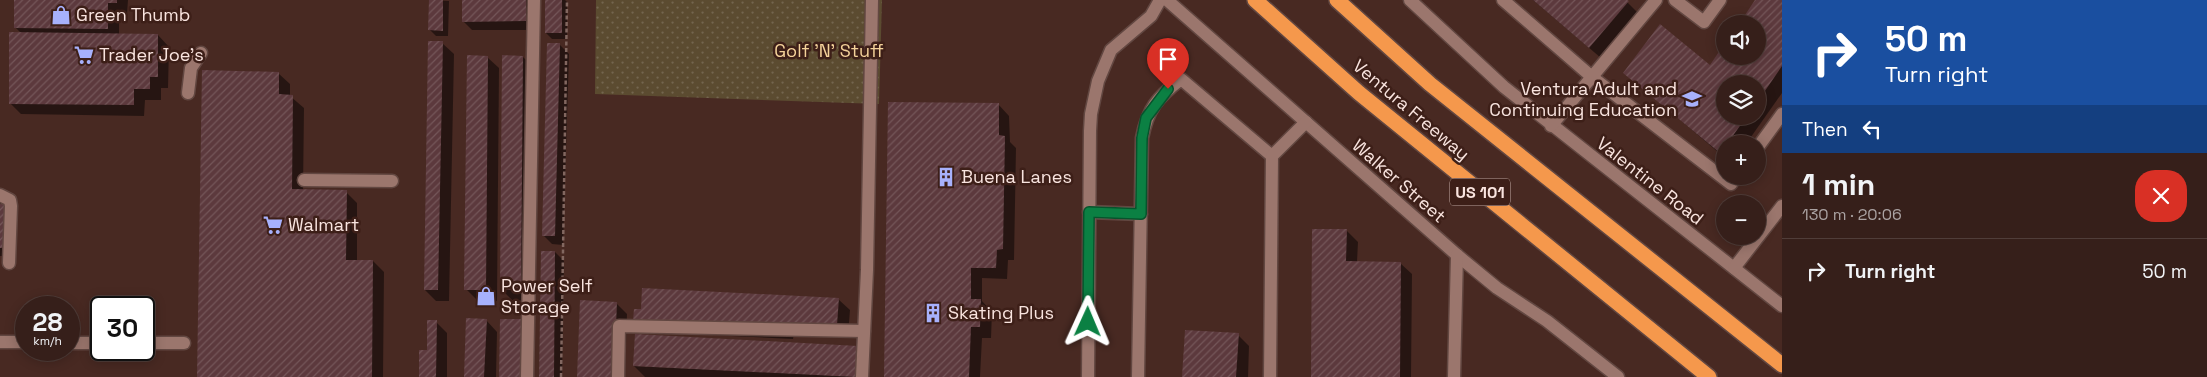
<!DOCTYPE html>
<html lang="en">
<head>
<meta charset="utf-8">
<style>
	body { margin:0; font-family:"Space Grotesk",sans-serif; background:#412c27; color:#f1f3f6; height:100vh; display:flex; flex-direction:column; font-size:19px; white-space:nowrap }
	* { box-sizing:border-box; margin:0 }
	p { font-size:16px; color:#aaa2a2 }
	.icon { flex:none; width:28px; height:28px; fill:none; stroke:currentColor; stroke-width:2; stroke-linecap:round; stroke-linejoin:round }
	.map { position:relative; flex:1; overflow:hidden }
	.side { display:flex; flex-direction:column; background:#361f1a; width:425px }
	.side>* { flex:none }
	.banner { background:#1a4fa0; color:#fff; overflow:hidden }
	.buttons { position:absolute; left:1716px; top:15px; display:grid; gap:10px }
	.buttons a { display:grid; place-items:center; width:50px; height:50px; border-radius:50%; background:#361f1a; box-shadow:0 2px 12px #0003,0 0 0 1px #503d39; font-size:25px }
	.speed { position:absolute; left:15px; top:296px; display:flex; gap:10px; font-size:25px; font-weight:700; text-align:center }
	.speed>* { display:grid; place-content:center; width:65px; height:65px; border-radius:50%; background:#361f1a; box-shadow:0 2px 12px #0003,0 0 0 1px #503d39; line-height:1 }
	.speed small { font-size:12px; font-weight:400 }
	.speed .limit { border:2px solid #111; border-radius:8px; background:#fff; color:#111 }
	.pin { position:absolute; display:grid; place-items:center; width:42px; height:42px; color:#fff; margin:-51px -21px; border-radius:50% 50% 50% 0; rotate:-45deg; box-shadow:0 0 5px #0007 }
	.pin .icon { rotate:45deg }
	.me { position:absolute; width:55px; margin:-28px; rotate:1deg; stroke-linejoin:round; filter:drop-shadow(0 0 4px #0008) }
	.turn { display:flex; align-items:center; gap:18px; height:105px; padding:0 20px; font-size:22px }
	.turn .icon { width:65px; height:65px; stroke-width:2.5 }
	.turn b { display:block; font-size:35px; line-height:42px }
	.then { display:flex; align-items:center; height:48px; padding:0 20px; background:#0003; gap:10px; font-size:19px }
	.round { display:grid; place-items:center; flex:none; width:52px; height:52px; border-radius:20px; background:#412c27 }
	.headline { display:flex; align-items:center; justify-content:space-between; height:85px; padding:0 20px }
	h1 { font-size:30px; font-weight:800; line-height:38px }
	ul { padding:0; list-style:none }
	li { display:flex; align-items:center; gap:15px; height:65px; padding:0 20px; border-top:1px solid #503d39 }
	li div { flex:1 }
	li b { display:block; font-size:19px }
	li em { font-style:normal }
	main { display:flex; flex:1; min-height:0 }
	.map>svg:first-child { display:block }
	.green { fill:url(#green-dots) }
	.shadow { fill:#0007; fill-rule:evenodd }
	.building { fill:url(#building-hatch) }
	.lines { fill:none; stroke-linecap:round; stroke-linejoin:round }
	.minor-casing { stroke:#624741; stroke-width:15 }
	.highway-casing { stroke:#624741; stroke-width:18 }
	.path { stroke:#826760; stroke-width:2.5; stroke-dasharray:4 2.5; stroke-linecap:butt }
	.minor { stroke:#9b766d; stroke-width:12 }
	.highway { stroke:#f5984c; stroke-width:15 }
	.route-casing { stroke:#07532c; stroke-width:12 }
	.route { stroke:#0b8043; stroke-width:9 }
	.labels { text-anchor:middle; stroke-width:5; stroke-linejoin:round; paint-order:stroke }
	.shield { fill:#3d1f18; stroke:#c1a9a3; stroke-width:1 }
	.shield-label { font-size:16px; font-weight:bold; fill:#f9e4df }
	.poi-label { font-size:18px; fill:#f9e4df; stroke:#3d1f18; text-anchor:start }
	.park-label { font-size:18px; fill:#f4d29a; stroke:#3d1f18 }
	.street-label { font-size:18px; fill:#f9e4df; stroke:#3d1f18 }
</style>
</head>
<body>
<main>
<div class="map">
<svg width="1782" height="377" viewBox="0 0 1782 377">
	<defs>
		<pattern id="green-dots" width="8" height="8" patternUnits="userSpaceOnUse" patternTransform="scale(1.25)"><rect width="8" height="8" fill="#5b4b30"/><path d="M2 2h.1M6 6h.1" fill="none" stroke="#73654e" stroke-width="1.8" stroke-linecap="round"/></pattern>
		<pattern id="building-hatch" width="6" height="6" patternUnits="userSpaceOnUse" patternTransform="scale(1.25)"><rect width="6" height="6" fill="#5c393d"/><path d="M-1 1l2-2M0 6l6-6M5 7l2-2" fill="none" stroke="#745659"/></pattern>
	</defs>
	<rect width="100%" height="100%" fill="#482922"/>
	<polygon class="green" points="596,0 882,0 879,104 595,94"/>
	<g class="shadow">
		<polygon points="15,0 128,0 127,14 119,14 119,35 158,35 169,47 168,88 161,88 161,100 145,100 144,116 21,114 10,103 21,33 15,27"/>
		<polygon points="430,0 449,1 448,36 436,36 430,30"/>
		<polygon points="463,0 532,0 535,30 472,30 463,21"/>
		<polygon points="546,0 565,0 567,2 567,39 552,39 546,33"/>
		<polygon points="1533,0 1625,0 1639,14 1601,58"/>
		<path d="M1757,0h25v93l-36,51h-21v14l-100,-85 85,-6 15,-22v11h33zM1725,84h33v32h-33z"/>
		<polygon points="442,43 454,54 449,301 436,301 425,290"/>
		<polygon points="560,45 569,54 563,245 552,244 543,235"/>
		<polygon points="487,57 499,68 497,301 477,300 466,289"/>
		<polygon points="523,57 534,68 532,301 512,300 501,289"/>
		<polygon points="278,73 290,84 290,96 304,108 303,191 346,192 357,203 357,261 373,261 384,272 383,377 198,377"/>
		<polygon points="998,104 1009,116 1010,142 1016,148 1014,260 1008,260 1007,279 982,278 982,301 992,312 991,338 982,338 980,377 885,377"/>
		<polygon points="0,200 5,205 15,256 0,256"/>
		<polygon points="1346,230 1358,242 1357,262 1400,263 1412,274 1411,377 1312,377"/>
		<polygon points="555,252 564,261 562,377 541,377"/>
		<polygon points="838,299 850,310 848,335 794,333 793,339 646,332"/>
		<polygon points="616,303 627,314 625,377 578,377"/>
		<polygon points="486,320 497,332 496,377 465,377"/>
		<polygon points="436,322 447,333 447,377 420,377"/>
		<polygon points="1238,335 1249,346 1248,377 1184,377"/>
		<polygon points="634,366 868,377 645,377"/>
	</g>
	<g class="building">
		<polygon points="14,0 117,0 117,3 108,3 108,29 14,28"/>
		<polygon points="429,0 443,0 443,31 428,30"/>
		<polygon points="462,0 526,0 526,21 462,22"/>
		<rect x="545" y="0" width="17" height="33"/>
		<polygon points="1533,0 1627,0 1629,1 1589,48"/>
		<polygon points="1755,0 1782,0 1782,66 1758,101 1758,84 1725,84 1725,116 1747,116 1727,144 1725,144 1720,153 1623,73 1660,24 1710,65 1725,43 1725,56 1758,56 1758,24 1739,24"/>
		<polygon points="9,32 158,34 158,77 150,77 150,89 134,89 134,105 9,104"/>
		<polygon points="428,41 443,41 438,290 424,290"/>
		<polygon points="547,43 560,43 555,236 542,236"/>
		<polygon points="467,55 488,56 486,290 464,290"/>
		<polygon points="502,55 523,56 521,290 500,290"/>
		<polygon points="202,70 279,72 279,94 293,95 292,189 347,190 346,260 373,260 372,377 197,377"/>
		<polygon points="888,102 999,103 999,135 1005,136 1003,249 997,250 996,268 971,268 971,299 981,299 980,327 971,327 969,377 884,377"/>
		<polygon points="0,204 7,204 6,248 0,248"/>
		<polygon points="1312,229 1347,229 1346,261 1401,262 1400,377 1311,377"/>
		<polygon points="541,251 555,251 554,377 539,377"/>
		<polygon points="642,288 839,298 837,325 783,322 782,329 633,321 634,309 641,309"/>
		<polygon points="580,300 617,302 614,377 577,377"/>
		<polygon points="466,318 487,319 484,377 464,377"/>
		<polygon points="500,319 522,319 521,377 499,377"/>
		<polygon points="427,320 437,320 436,377 419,377 419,350 427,350"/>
		<polygon points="1185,330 1239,333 1236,377 1182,377"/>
		<polygon points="635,334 858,346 856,377 633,366"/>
	</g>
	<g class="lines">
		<defs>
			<g id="minor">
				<polyline points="1167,0 1457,255 1497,288 1547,321 1618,377"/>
				<polyline points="1410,0 1504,87 1782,306"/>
				<polyline points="1503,0 1592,77 1731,184 1736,176"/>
				<polyline points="1675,0 1704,22 1720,0"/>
				<polyline points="188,93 191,68 201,53"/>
				<polyline points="1551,126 1656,0"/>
				<polyline points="1758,147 1782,114"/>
				<polyline points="304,180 392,181"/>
				<polyline points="0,195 10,200 11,206 9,263"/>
				<polyline points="1089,212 1141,214"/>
				<polyline points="1734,268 1782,206"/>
				<polyline points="0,342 26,342"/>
				<polyline points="69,343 101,343"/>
				<polyline points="144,343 184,343"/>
				<polyline points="527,377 534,0"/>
				<polyline points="618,377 619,326 864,331"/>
				<polyline points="862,377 867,270 872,0"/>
				<polyline points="1088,377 1090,131 1091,114 1098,81 1111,50 1151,16 1160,0"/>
				<path d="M1138,377l4,-239c6,-30 15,-40 39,-59l91,77"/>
				<polyline points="1270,377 1272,156 1306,122"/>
				<polyline points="1454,377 1457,255"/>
			</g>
			<g id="highway">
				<polyline points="1255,0 1359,93 1709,377"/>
				<polyline points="1337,0 1430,84 1782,365"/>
			</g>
		</defs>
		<use href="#minor" class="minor-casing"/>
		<use href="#highway" class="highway-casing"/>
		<polyline class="path" points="561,377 567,0"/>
		<use href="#minor" class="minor"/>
		<use href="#highway" class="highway"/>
	</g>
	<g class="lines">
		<defs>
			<polyline id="route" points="1088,322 1089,212 1141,214 1142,138 1146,118 1168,89"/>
		</defs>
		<use href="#route" class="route-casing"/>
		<use href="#route" class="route"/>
	</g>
	<defs>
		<symbol id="shop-bare" viewBox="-9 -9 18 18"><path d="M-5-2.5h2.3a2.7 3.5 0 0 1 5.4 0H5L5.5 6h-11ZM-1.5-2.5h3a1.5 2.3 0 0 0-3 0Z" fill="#a7b1fc" stroke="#3d1f18" stroke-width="2.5" paint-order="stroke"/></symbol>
		<symbol id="supermarket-bare" viewBox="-9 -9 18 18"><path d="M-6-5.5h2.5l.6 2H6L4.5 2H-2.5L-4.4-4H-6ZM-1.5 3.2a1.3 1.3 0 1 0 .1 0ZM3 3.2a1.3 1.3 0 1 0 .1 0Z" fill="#a7b1fc" stroke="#3d1f18" stroke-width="2.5" paint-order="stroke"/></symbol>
		<symbol id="school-bare" viewBox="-9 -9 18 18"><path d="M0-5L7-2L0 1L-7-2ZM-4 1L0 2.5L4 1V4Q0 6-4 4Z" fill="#a7b1fc" stroke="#3d1f18" stroke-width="2.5" paint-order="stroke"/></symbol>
		<symbol id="building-bare" viewBox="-9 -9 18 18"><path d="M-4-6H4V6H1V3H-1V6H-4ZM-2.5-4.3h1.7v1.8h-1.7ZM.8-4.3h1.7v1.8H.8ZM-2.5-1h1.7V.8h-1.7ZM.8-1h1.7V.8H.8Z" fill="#a7b1fc" stroke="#3d1f18" stroke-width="2.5" paint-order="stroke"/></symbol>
	</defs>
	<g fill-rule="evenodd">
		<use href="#shop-bare" x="47" y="1" width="28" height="28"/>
		<use href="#supermarket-bare" x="70" y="41" width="28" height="28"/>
		<use href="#school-bare" x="1678" y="85" width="28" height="28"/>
		<use href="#building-bare" x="932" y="163" width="28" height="28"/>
		<use href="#supermarket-bare" x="259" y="211" width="28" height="28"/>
		<use href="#shop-bare" x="472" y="282" width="28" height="28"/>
		<use href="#building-bare" x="919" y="299" width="28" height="28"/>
	</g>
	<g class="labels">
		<rect class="shield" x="1450" y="178.5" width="60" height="27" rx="4"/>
		<g class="shield-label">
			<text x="1480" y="198">US 101</text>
		</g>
		<g class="poi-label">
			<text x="76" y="21">Green Thumb</text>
			<text x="99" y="61">Trader Joe's</text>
			<text x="1677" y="95" text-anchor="end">Ventura Adult and<tspan x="1677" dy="21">Continuing Education</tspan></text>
			<text x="961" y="183">Buena Lanes</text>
			<text x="288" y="231">Walmart</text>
			<text x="501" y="292">Power Self<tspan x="501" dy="21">Storage</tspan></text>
			<text x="948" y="319">Skating Plus</text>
		</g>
		<g class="park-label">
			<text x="829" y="57">Golf 'N' Stuff</text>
		</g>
		<g class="street-label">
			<text transform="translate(1411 110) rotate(40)" y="6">Ventura Freeway</text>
			<text transform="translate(1399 181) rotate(41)" y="6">Walker Street</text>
			<text transform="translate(1650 181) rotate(38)" y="6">Valentine Road</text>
		</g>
	</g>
</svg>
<div class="buttons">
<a><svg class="icon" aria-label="sound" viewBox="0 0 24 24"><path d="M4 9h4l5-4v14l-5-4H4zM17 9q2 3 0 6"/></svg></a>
<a><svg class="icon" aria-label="layers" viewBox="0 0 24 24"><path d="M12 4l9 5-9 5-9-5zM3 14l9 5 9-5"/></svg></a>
<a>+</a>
<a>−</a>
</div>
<div class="speed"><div>28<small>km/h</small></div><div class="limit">30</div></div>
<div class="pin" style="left:1168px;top:89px;background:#d93025"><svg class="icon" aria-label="arrive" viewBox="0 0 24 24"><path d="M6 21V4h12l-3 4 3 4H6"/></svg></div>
<svg class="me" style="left:1088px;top:322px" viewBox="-20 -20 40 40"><path d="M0-17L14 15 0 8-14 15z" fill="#0b8043" stroke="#fff" stroke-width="4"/></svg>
</div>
<section class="side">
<div class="banner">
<div class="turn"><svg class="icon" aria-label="right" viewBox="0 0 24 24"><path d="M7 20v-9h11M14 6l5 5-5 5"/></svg><div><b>50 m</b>Turn right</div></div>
<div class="then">Then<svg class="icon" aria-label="left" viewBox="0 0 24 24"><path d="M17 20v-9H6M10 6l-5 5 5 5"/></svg></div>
</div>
<div class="headline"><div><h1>1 min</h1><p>130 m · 20:06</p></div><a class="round" style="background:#d93025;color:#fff"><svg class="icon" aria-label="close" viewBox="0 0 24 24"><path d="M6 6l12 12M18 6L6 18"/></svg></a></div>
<ul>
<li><svg class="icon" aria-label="right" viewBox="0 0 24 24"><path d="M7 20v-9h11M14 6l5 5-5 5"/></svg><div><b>Turn right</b></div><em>50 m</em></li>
</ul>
</section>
</main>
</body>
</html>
